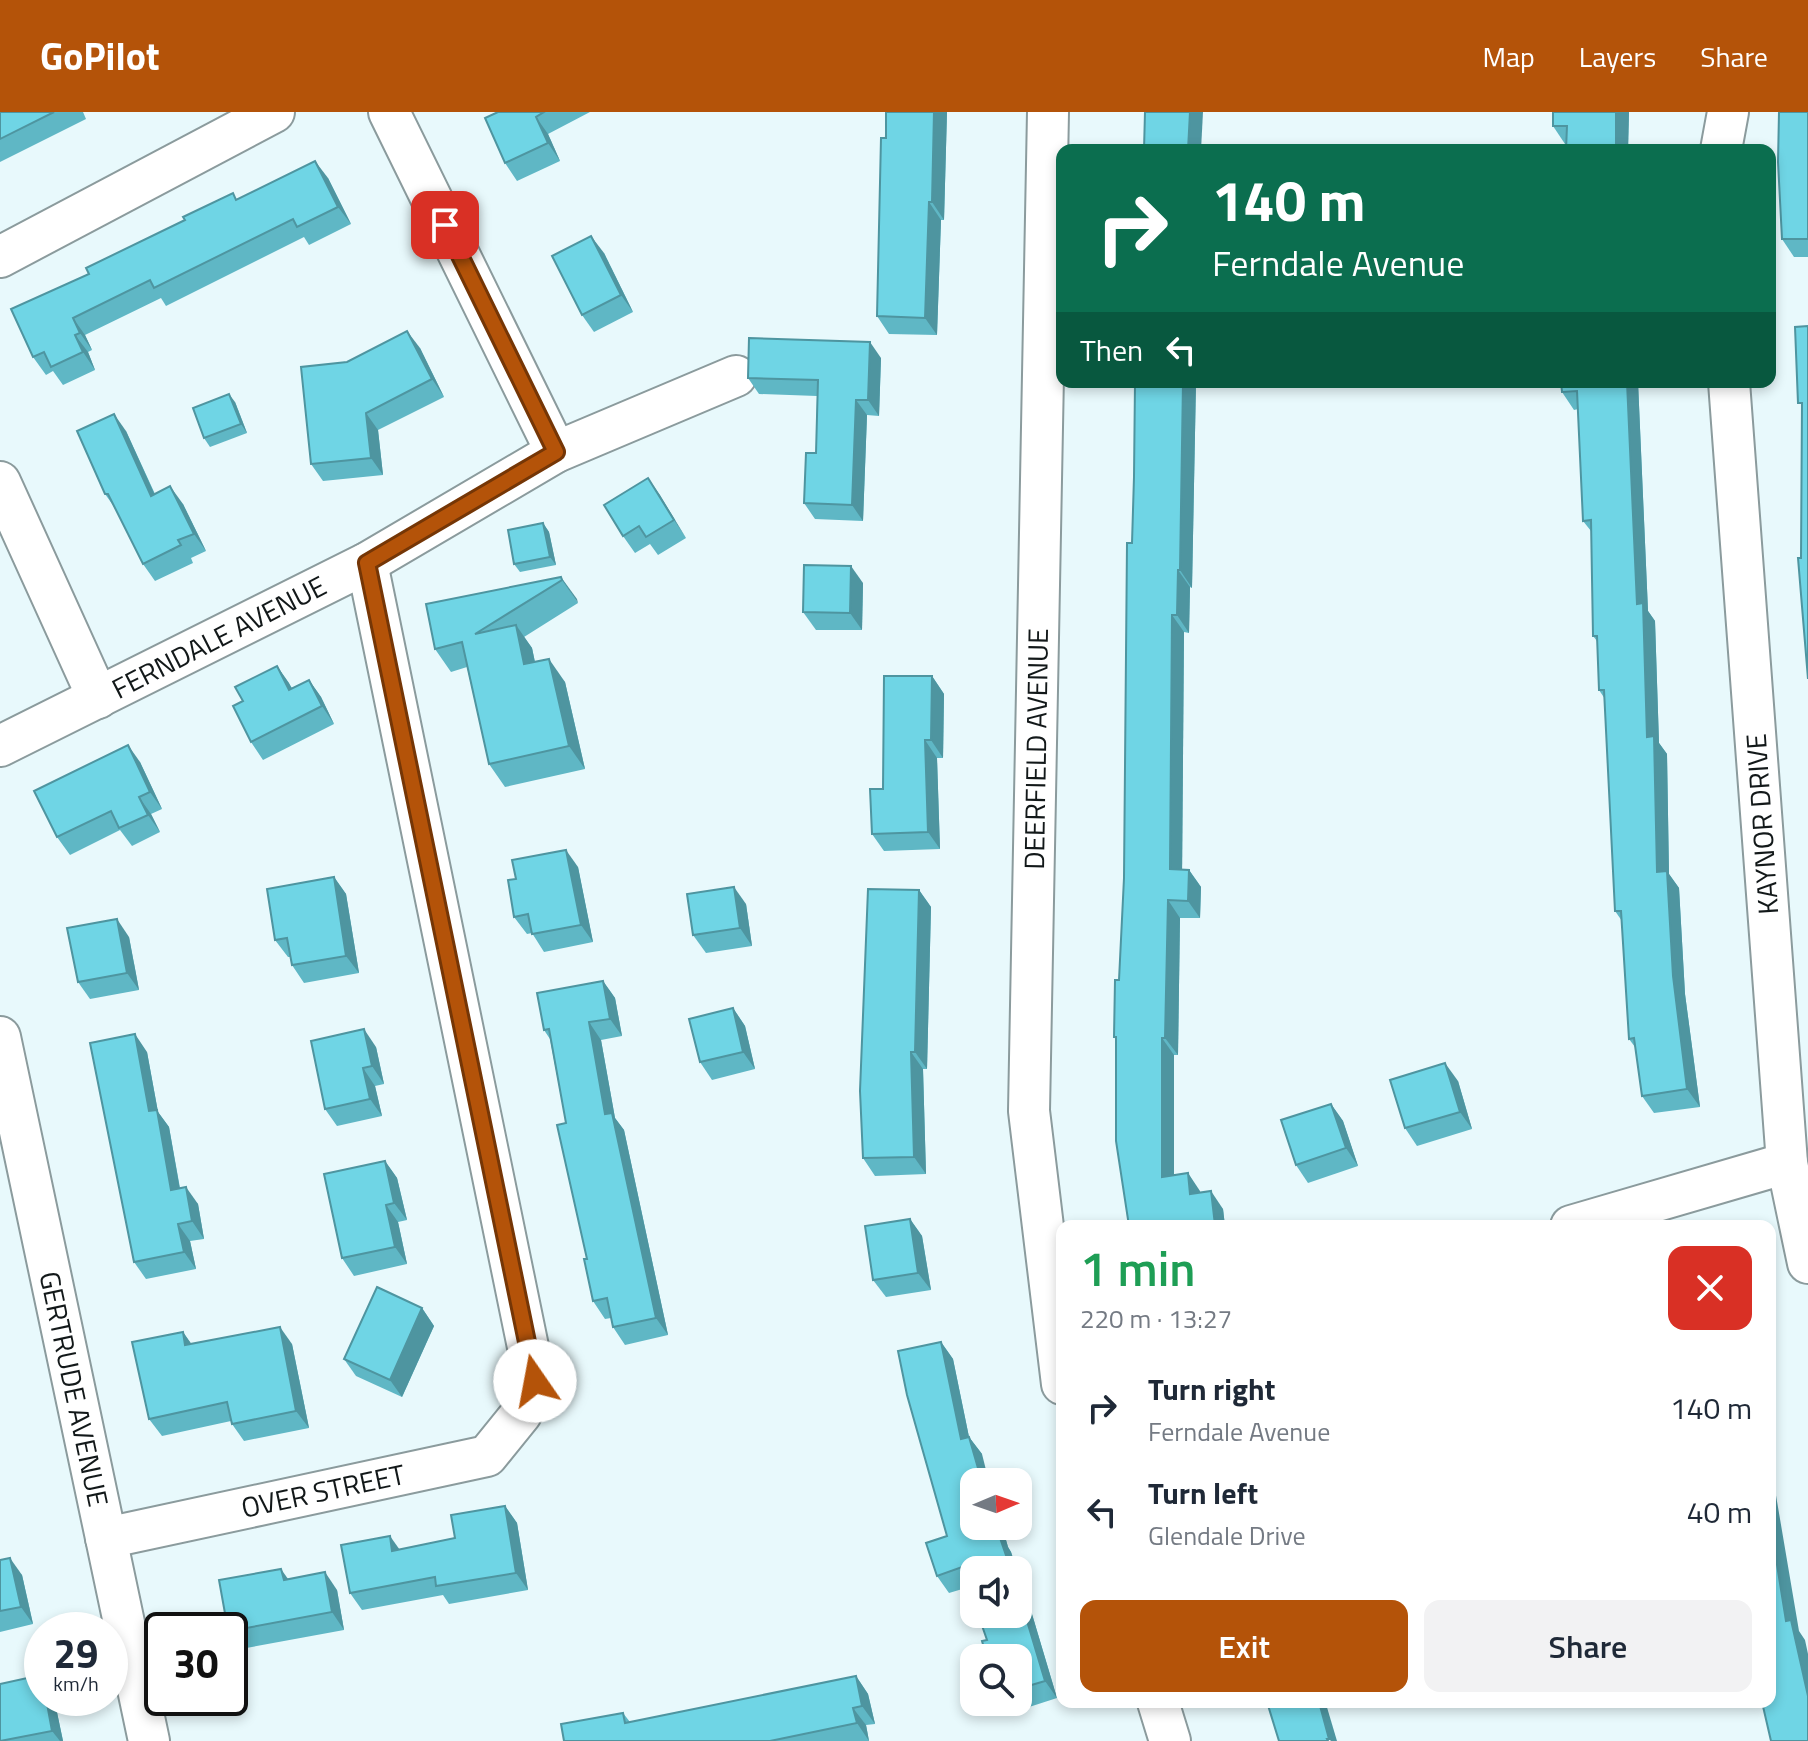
<!DOCTYPE html>
<html lang="en">
<head>
<meta charset="utf-8">
<style>
	body { margin:0; font-family:"Titillium Web",sans-serif; background:#f2f2f3; color:#1f2937; height:100vh; display:flex; flex-direction:column; font-size:30px; white-space:nowrap }
	* { box-sizing:border-box; margin:0 }
	p { font-size:26px; color:#747a83 }
	.icon { flex:none; width:44px; height:44px; fill:none; stroke:currentColor; stroke-width:2; stroke-linecap:round; stroke-linejoin:round }
	.map { position:relative; flex:1; overflow:hidden }
	.side { position:absolute; left:1056px; top:1108px; width:720px; height:488px; display:flex; flex-direction:column; background:#fff; border-radius:16px; box-shadow:0 4px 12px #0003 }
	.side>* { flex:none }
	.hud { position:absolute; left:1056px; top:32px; width:720px; height:244px; border-radius:16px; box-shadow:0 4px 12px #0003; background:#0b6e4f; color:#fff; overflow:hidden }
	.needle { width:52px; rotate:88deg }
	.fabs { position:absolute; left:960px; top:1356px; display:grid; gap:16px }
	.fabs a { display:grid; place-items:center; width:72px; height:72px; border-radius:16px; background:#fff; box-shadow:0 4px 12px #0003; font-size:40px }
	.speed { position:absolute; left:24px; top:1500px; display:flex; gap:16px; font-size:40px; font-weight:700; text-align:center }
	.speed>* { display:grid; place-content:center; width:104px; height:104px; border-radius:50%; background:#fff; box-shadow:0 4px 12px #0003; line-height:1 }
	.speed small { font-size:20px; font-weight:400 }
	.speed .limit { border:4px solid #111; border-radius:12px; background:#fff; color:#111 }
	.pin { position:absolute; display:grid; place-items:center; width:68px; height:68px; color:#fff; margin:-34px; border-radius:16px; box-shadow:0 4px 12px #0006 }
	.me { position:absolute; width:88px; margin:-44px; rotate:348deg; stroke-linejoin:round; filter:drop-shadow(0 0 6px #0008) }
	.turn { display:flex; align-items:center; gap:28px; height:168px; padding:0 24px; font-size:36px }
	.turn .icon { width:104px; height:104px; stroke-width:2.5 }
	.turn b { display:block; font-size:56px; line-height:68px }
	.then { display:flex; align-items:center; height:76px; padding:0 24px; background:#0003; gap:16px; font-size:30px }
	.round { display:grid; place-items:center; flex:none; width:84px; height:84px; border-radius:16px; background:#f2f2f3 }
	.headline { display:flex; align-items:center; justify-content:space-between; height:136px; padding:0 24px }
	h1 { font-size:48px; font-weight:600; line-height:60px; color:#1e9e55 }
	.cta { display:flex; gap:16px; margin-top:auto; padding:16px 24px }
	.cta a { flex:1; height:92px; border-radius:16px; background:#b45309; color:#fff; font-size:32px; font-weight:600; line-height:92px; text-align:center }
	.cta a+a { background:#f2f2f3; color:#1f2937 }
	ul { padding:0; list-style:none }
	li { display:flex; align-items:center; gap:24px; height:104px; padding:0 24px }
	li div { flex:1 }
	li b { display:block; font-size:30px }
	li em { font-style:normal }
	header { display:flex; align-items:center; gap:48px; box-sizing:border-box; height:112px; padding:0 40px; background:#b45309; color:#fff }
	header strong { font-size:38px }
	nav { display:flex; gap:44px; margin-inline-start:auto; font-size:28px }
	.map>svg:first-child { display:block }
	.lines { fill:none; stroke-linecap:round; stroke-linejoin:round }
	.minor-casing { stroke:#8b9b9d; stroke-width:44 }
	.minor { stroke:#fff; stroke-width:40 }
	.wall { fill:#5fb7c5 }
	.shaded-wall { fill:#4e95a0 }
	.building { fill:#6fd5e5; stroke:#4e95a0; stroke-width:2 }
	.route-casing { stroke:#753606; stroke-width:20 }
	.route { stroke:#b45309; stroke-width:14 }
	.labels { text-anchor:middle; stroke-width:6; stroke-linejoin:round; paint-order:stroke }
	.street-label { font-size:28px; fill:#121819; stroke:#fff }
</style>
</head>
<body>
<header>
<strong>GoPilot</strong>
<nav><a>Map</a><a>Layers</a><a>Share</a></nav>
</header>
<div class="map">
<svg width="1808" height="1629" viewBox="0 0 1808 1629">
	<rect width="100%" height="100%" fill="#e8f9fc"/>
	<g class="lines">
		<defs>
			<g id="minor">
				<polyline points="389,0 556,340"/>
				<polyline points="1048,0 1029,999 1062,1272"/>
				<polyline points="1721,38 1728,0"/>
				<polyline points="0,145 274,0"/>
				<polyline points="1729,270 1787,1051 1808,1151"/>
				<polyline points="0,370 98,586"/>
				<polyline points="0,634 367,451 556,340 736,264"/>
				<polyline points="0,925 149,1629"/>
				<polyline points="1571,1114 1787,1051"/>
				<polyline points="106,1426 487,1344 521,1302 535,1269 367,451"/>
				<polyline points="1158,1590 1170,1629"/>
			</g>
		</defs>
		<use href="#minor" class="minor-casing"/>
		<use href="#minor" class="minor"/>
	</g>
	<g class="wall">
		<polygon points="0,0 83,0 86,7 0,50"/>
		<polygon points="498,0 590,0 548,22 560,49 517,69 505,51"/>
		<polygon points="886,0 947,0 944,108 941,108 937,223 889,222 877,204"/>
		<polygon points="1553,0 1629,0 1628,38 1565,32 1553,14"/>
		<polygon points="1808,0 1808,145 1794,145 1782,127"/>
		<polygon points="328,66 351,112 309,133 304,125 166,194 161,186 85,223 92,238 88,240 95,258 63,273 53,259 46,263 33,245 89,162 237,87"/>
		<polygon points="604,141 633,200 594,220 582,203"/>
		<polygon points="420,236 444,285 378,318 383,363 323,369 311,352 347,250"/>
		<polygon points="881,246 879,304 867,303 863,409 815,407 804,391 816,341 817,284 759,282 748,266"/>
		<polygon points="1135,270 1196,270 1192,476 1190,475 1189,521 1184,520 1182,757 1189,758 1201,775 1200,806 1180,806 1178,943 1174,943 1174,1063 1188,1061 1200,1081 1223,1097 1225,1114 1129,1114 1116,928 1114,925 1119,868 1124,766 1134,365"/>
		<polygon points="1638,270 1648,499 1655,509 1659,631 1667,642 1669,762 1679,776 1685,882 1700,995 1654,1001 1642,984 1635,935 1629,927 1622,809 1615,799 1605,587 1599,578 1597,529 1593,524 1591,419 1583,409 1578,297 1574,298 1562,280"/>
		<polygon points="235,290 247,321 210,335 204,326"/>
		<polygon points="126,319 155,382 183,392 206,439 191,446 193,451 155,469 143,452 115,396 105,382"/>
		<polygon points="648,366 686,426 658,443 650,432 635,441 623,424"/>
		<polygon points="543,411 549,420 556,453 520,460 514,452"/>
		<polygon points="561,465 578,491 524,525 532,536 535,550 565,570 585,657 505,675 489,652 467,555 451,560 435,537"/>
		<polygon points="863,471 862,518 816,518 803,500"/>
		<polygon points="277,554 292,576 309,568 321,585 334,612 263,648 251,630"/>
		<polygon points="932,564 944,582 943,646 937,646 940,737 884,739 872,722 883,677"/>
		<polygon points="140,650 162,697 151,702 160,720 132,734 120,718 70,743 57,725"/>
		<polygon points="578,755 593,830 544,840 532,821 527,822 514,805"/>
		<polygon points="334,765 346,782 359,861 304,871 292,853 290,845 288,845 275,828"/>
		<polygon points="919,778 931,795 927,957 923,957 926,1062 875,1064 863,1046"/>
		<polygon points="746,792 752,834 706,841 693,823"/>
		<polygon points="129,825 139,878 90,887 78,870"/>
		<polygon points="603,869 615,886 622,924 601,928 615,1006 624,1018 668,1223 625,1233 613,1215 611,1206 605,1207 593,1189 566,1011 550,927 544,918"/>
		<polygon points="733,896 745,914 755,957 712,968 700,950"/>
		<polygon points="376,935 384,972 375,974 382,1004 337,1014 325,997"/>
		<polygon points="147,940 158,1000 169,1015 180,1076 198,1092 204,1127 190,1129 196,1157 146,1167 134,1150"/>
		<polygon points="1458,969 1472,1017 1417,1034 1405,1016"/>
		<polygon points="1331,992 1343,1009 1358,1054 1308,1071 1296,1053"/>
		<polygon points="385,1049 397,1066 407,1108 398,1110 407,1152 354,1164 342,1146"/>
		<polygon points="910,1107 922,1124 931,1178 886,1185 873,1168"/>
		<polygon points="422,1196 434,1214 402,1285 356,1264 344,1247"/>
		<polygon points="183,1220 191,1232 292,1232 309,1316 244,1329 232,1312 231,1309 162,1324 149,1307"/>
		<polygon points="941,1230 953,1247 969,1325 982,1342 974,1414 1002,1414 1008,1435 1011,1440 1017,1458 974,1458 969,1475 949,1481 937,1464 947,1424"/>
		<polygon points="505,1394 517,1411 528,1478 449,1492 443,1483 362,1498 350,1481 399,1438 455,1426"/>
		<polygon points="0,1448 22,1463 33,1512 0,1520"/>
		<polygon points="289,1467 337,1478 344,1518 241,1537 230,1522 230,1518"/>
		<polygon points="1029,1492 1057,1586 1011,1601 1004,1590 1018,1590 1018,1546 987,1528"/>
		<polygon points="41,1563 42,1565 42,1586 54,1586 63,1629 0,1629"/>
		<polygon points="856,1564 868,1582 875,1612 866,1613 869,1629 564,1629 623,1601 630,1610"/>
	</g>
	<g class="shaded-wall">
		<polygon points="934,0 947,0 944,108 932,90"/>
		<polygon points="1190,0 1203,0 1201,38 1188,38"/>
		<polygon points="1616,0 1629,0 1628,38 1616,38"/>
		<polygon points="536,5 548,22 560,49 548,31"/>
		<polygon points="315,49 328,66 351,112 338,95"/>
		<polygon points="929,90 941,108 937,223 925,206"/>
		<polygon points="591,124 604,141 633,200 621,183"/>
		<polygon points="73,206 85,223 92,238 80,221"/>
		<polygon points="407,219 420,236 444,285 432,267"/>
		<polygon points="75,223 88,240 95,258 83,240"/>
		<polygon points="870,230 881,246 879,304 868,288"/>
		<polygon points="1183,270 1196,270 1192,476 1180,458"/>
		<polygon points="1627,270 1638,270 1648,499 1655,509 1659,631 1667,642 1669,762 1679,776 1685,882 1700,995 1687,977 1657,760 1637,492"/>
		<polygon points="229,282 235,290 247,321 241,312"/>
		<polygon points="856,288 867,303 863,409 852,393"/>
		<polygon points="366,301 378,318 383,363 371,346"/>
		<polygon points="114,302 126,319 163,401 151,384"/>
		<polygon points="648,366 660,383 686,426 674,408"/>
		<polygon points="170,374 183,392 206,439 194,422"/>
		<polygon points="543,411 549,420 556,453 550,445"/>
		<polygon points="851,454 863,471 862,518 850,501"/>
		<polygon points="1178,458 1190,475 1189,521 1177,503"/>
		<polygon points="561,465 577,487 578,491 562,468"/>
		<polygon points="1172,503 1184,520 1182,774 1170,757"/>
		<polygon points="516,513 532,536 540,575 524,552"/>
		<polygon points="549,547 565,570 585,657 569,634"/>
		<polygon points="277,554 289,571 301,595 289,578"/>
		<polygon points="932,564 944,582 943,646 931,628"/>
		<polygon points="309,568 321,585 334,612 322,594"/>
		<polygon points="925,628 937,646 940,737 928,720"/>
		<polygon points="128,633 140,650 162,697 150,680"/>
		<polygon points="139,685 151,702 160,720 148,703"/>
		<polygon points="566,738 578,755 593,830 581,813"/>
		<polygon points="1189,758 1201,775 1200,806 1188,789"/>
		<polygon points="334,765 346,782 359,861 346,844"/>
		<polygon points="734,775 746,792 752,834 740,816"/>
		<polygon points="919,778 931,795 927,957 915,940"/>
		<polygon points="1168,788 1180,806 1178,943 1165,926"/>
		<polygon points="117,807 129,825 139,878 127,861"/>
		<polygon points="603,869 615,886 622,924 610,907"/>
		<polygon points="733,896 745,914 755,957 743,940"/>
		<polygon points="589,910 601,928 615,1006 624,1018 668,1223 656,1206 605,1002"/>
		<polygon points="364,917 376,935 384,972 372,954"/>
		<polygon points="135,922 147,940 158,1000 169,1015 183,1095 171,1078 149,999"/>
		<polygon points="1162,926 1174,943 1174,1082 1162,1065"/>
		<polygon points="911,940 923,957 926,1062 914,1045"/>
		<polygon points="1445,951 1458,969 1472,1017 1460,1000"/>
		<polygon points="363,956 375,974 382,1004 370,987"/>
		<polygon points="1331,992 1343,1009 1358,1054 1346,1036"/>
		<polygon points="385,1049 397,1066 407,1108 394,1091"/>
		<polygon points="1188,1061 1200,1079 1202,1099 1190,1082"/>
		<polygon points="186,1075 198,1092 204,1127 192,1109"/>
		<polygon points="1211,1079 1223,1097 1225,1114 1216,1114 1215,1113"/>
		<polygon points="386,1093 398,1110 407,1152 395,1135"/>
		<polygon points="910,1107 922,1124 931,1178 918,1161"/>
		<polygon points="178,1112 190,1129 196,1157 184,1140"/>
		<polygon points="422,1196 434,1214 402,1285 390,1268"/>
		<polygon points="280,1215 292,1232 309,1316 296,1299"/>
		<polygon points="183,1220 195,1237 185,1233"/>
		<polygon points="941,1230 953,1247 969,1325 982,1342 989,1370 982,1370 961,1327"/>
		<polygon points="1770,1348 1799,1519 1805,1528 1808,1542 1808,1585 1786,1509 1770,1409"/>
		<polygon points="505,1394 517,1411 528,1478 516,1461"/>
		<polygon points="994,1414 1002,1414 1008,1435 1011,1440 1017,1458 1011,1458"/>
		<polygon points="390,1424 402,1441 392,1439"/>
		<polygon points="10,1446 22,1463 33,1512 21,1495"/>
		<polygon points="281,1457 293,1474 284,1468"/>
		<polygon points="325,1460 337,1478 344,1518 332,1500"/>
		<polygon points="1018,1460 1029,1492 1057,1586 1045,1569 1018,1479"/>
		<polygon points="856,1564 868,1582 875,1612 862,1594"/>
		<polygon points="46,1586 54,1586 63,1629 60,1629 52,1619"/>
		<polygon points="1319,1590 1325,1590 1326,1592 1337,1629 1331,1629 1329,1627"/>
		<polygon points="853,1596 866,1613 869,1629 857,1611"/>
	</g>
	<g class="building">
		<polygon points="0,0 54,0 0,27"/>
		<polygon points="498,0 544,0 536,5 548,31 505,51 485,6"/>
		<polygon points="886,0 934,0 932,90 929,90 925,206 877,204 881,26 886,26"/>
		<polygon points="1145,0 1190,0 1188,38 1144,38"/>
		<polygon points="1553,0 1616,0 1616,38 1566,38 1567,14 1553,14"/>
		<polygon points="1779,0 1808,0 1808,127 1782,127 1778,50"/>
		<polygon points="315,49 338,95 297,115 293,107 154,176 150,168 73,206 80,221 75,223 83,240 51,255 44,240 33,245 11,197 89,162 86,156 185,108 183,105 233,81 236,88"/>
		<polygon points="591,124 621,183 582,203 552,144"/>
		<polygon points="1808,214 1808,567 1798,446 1801,446 1802,291 1798,291 1795,215"/>
		<polygon points="407,219 432,267 366,301 371,346 311,352 301,255 347,250"/>
		<polygon points="749,226 870,230 868,288 856,288 852,393 804,391 806,341 816,341 818,268 748,266"/>
		<polygon points="1135,270 1183,270 1180,458 1178,458 1177,503 1172,503 1170,757 1189,758 1188,789 1168,788 1165,926 1162,926 1162,1065 1188,1061 1190,1082 1211,1079 1215,1113 1206,1114 1129,1114 1116,1029 1116,925 1114,925 1115,868 1119,868 1124,766 1127,431 1132,431 1134,365"/>
		<polygon points="1561,270 1627,270 1637,492 1643,491 1647,625 1654,624 1657,760 1667,759 1673,864 1687,977 1642,984 1634,926 1629,927 1621,799 1615,799 1604,578 1599,578 1597,524 1593,524 1591,408 1583,409 1577,279 1562,280"/>
		<polygon points="229,282 241,312 204,326 193,296"/>
		<polygon points="114,302 151,384 170,374 194,422 178,428 181,433 143,452 108,382 105,382 77,319"/>
		<polygon points="648,366 674,408 646,425 639,414 623,424 604,393"/>
		<polygon points="543,411 550,445 514,452 508,418"/>
		<polygon points="804,453 851,454 850,501 803,500"/>
		<polygon points="561,465 562,468 475,522 516,513 524,552 549,547 569,634 489,652 462,530 435,537 426,492"/>
		<polygon points="277,554 289,578 309,568 322,594 251,630 233,594 243,589 235,575"/>
		<polygon points="884,564 932,564 931,628 925,628 928,720 872,722 870,677 883,677"/>
		<polygon points="128,633 150,680 139,685 148,703 119,716 111,699 57,725 34,679"/>
		<polygon points="566,738 581,813 532,822 528,802 514,805 508,768 516,767 512,748"/>
		<polygon points="334,765 346,844 292,853 287,826 275,828 267,777"/>
		<polygon points="734,775 740,816 693,823 687,782"/>
		<polygon points="868,777 919,778 915,940 911,940 914,1045 863,1046 860,979"/>
		<polygon points="117,807 127,861 78,870 67,816"/>
		<polygon points="603,869 610,907 589,910 605,1002 612,1001 656,1206 613,1215 607,1186 593,1189 584,1147 587,1147 557,1013 566,1011 549,917 544,918 537,881"/>
		<polygon points="733,896 743,940 700,950 689,907"/>
		<polygon points="364,917 372,954 363,956 370,987 325,997 311,929"/>
		<polygon points="135,922 149,999 157,998 171,1078 186,1075 192,1109 178,1112 184,1140 134,1150 90,931"/>
		<polygon points="1445,951 1460,1000 1405,1016 1390,968"/>
		<polygon points="1331,992 1346,1036 1296,1053 1281,1008"/>
		<polygon points="385,1049 394,1091 386,1093 395,1135 342,1146 324,1062"/>
		<polygon points="910,1107 918,1161 873,1168 865,1114"/>
		<polygon points="377,1175 422,1196 390,1268 344,1247"/>
		<polygon points="280,1215 296,1299 232,1312 227,1290 149,1307 132,1230 183,1220 185,1233"/>
		<polygon points="941,1230 961,1327 969,1325 982,1370 974,1370 974,1414 994,1414 997,1424 999,1423 1011,1458 974,1458 974,1490 962,1455 937,1464 926,1431 947,1424 907,1283 898,1239"/>
		<polygon points="505,1394 516,1461 436,1474 435,1465 350,1481 341,1433 390,1424 392,1439 455,1426 451,1403"/>
		<polygon points="1770,1409 1786,1509 1791,1508 1808,1584 1808,1629 1771,1629 1762,1590 1770,1590"/>
		<polygon points="10,1446 21,1495 0,1499 0,1448"/>
		<polygon points="281,1457 284,1468 325,1460 332,1500 230,1519 228,1518 219,1468"/>
		<polygon points="1018,1479 1045,1569 1018,1577 1018,1546 987,1546 982,1529 987,1528 978,1502 1018,1502"/>
		<polygon points="41,1563 42,1586 46,1586 52,1619 0,1629 0,1572"/>
		<polygon points="856,1564 862,1594 853,1596 857,1611 770,1629 564,1629 561,1612 623,1601 625,1611"/>
		<polygon points="1267,1590 1319,1590 1329,1627 1327,1627 1328,1629 1279,1629"/>
	</g>
	<g class="lines">
		<defs>
			<polyline id="route" points="445,113 556,340 367,451 535,1269"/>
		</defs>
		<use href="#route" class="route-casing"/>
		<use href="#route" class="route"/>
	</g>
	<g class="labels">
		<g class="street-label">
			<text transform="translate(219 525) rotate(-27)" y="10">FERNDALE AVENUE</text>
			<text transform="translate(1036 637) rotate(-89)" y="10">DEERFIELD AVENUE</text>
			<text transform="translate(1762 712) rotate(-94)" y="10">KAYNOR DRIVE</text>
			<text transform="translate(74 1277) rotate(78)" y="10">GERTRUDE AVENUE</text>
			<text transform="translate(323 1379) rotate(-12)" y="10">OVER STREET</text>
		</g>
	</g>
</svg>
<div class="fabs">
<a><svg class="needle" viewBox="-14 -14 28 28"><path d="M0-13l5 13h-10z" fill="#e53935"/><path d="M0 13l5-13h-10z" fill="#747a83"/></svg></a>
<a><svg class="icon" aria-label="sound" viewBox="0 0 24 24"><path d="M4 9h4l5-4v14l-5-4H4zM17 9q2 3 0 6"/></svg></a>
<a><svg class="icon" aria-label="search" viewBox="0 0 24 24"><circle cx="10" cy="10" r="6"/><path d="M15 15l6 6"/></svg></a>
</div>
<div class="speed"><div>29<small>km/h</small></div><div class="limit">30</div></div>
<div class="pin" style="left:445px;top:113px;background:#d93025"><svg class="icon" aria-label="arrive" viewBox="0 0 24 24"><path d="M6 21V4h12l-3 4 3 4H6"/></svg></div>
<svg class="me" style="left:535px;top:1269px" viewBox="-20 -20 40 40"><circle r="19" fill="#fff"/><path d="M0-13L10 11 0 6-10 11z" fill="#b45309"/></svg>
<div class="hud">
<div class="turn"><svg class="icon" aria-label="right" viewBox="0 0 24 24"><path d="M7 20v-9h11M14 6l5 5-5 5"/></svg><div><b>140 m</b>Ferndale Avenue</div></div>
<div class="then">Then<svg class="icon" aria-label="left" viewBox="0 0 24 24"><path d="M17 20v-9H6M10 6l-5 5 5 5"/></svg></div>
</div>
<section class="side">
<div class="headline"><div><h1>1 min</h1><p>220 m · 13:27</p></div><a class="round" style="background:#d93025;color:#fff"><svg class="icon" aria-label="close" viewBox="0 0 24 24"><path d="M6 6l12 12M18 6L6 18"/></svg></a></div>
<ul>
<li><svg class="icon" aria-label="right" viewBox="0 0 24 24"><path d="M7 20v-9h11M14 6l5 5-5 5"/></svg><div><b>Turn right</b><p>Ferndale Avenue</p></div><em>140 m</em></li>
<li><svg class="icon" aria-label="left" viewBox="0 0 24 24"><path d="M17 20v-9H6M10 6l-5 5 5 5"/></svg><div><b>Turn left</b><p>Glendale Drive</p></div><em>40 m</em></li>
</ul>
<div class="cta"><a>Exit</a><a>Share</a></div>
</section>
</div>
</body>
</html>
